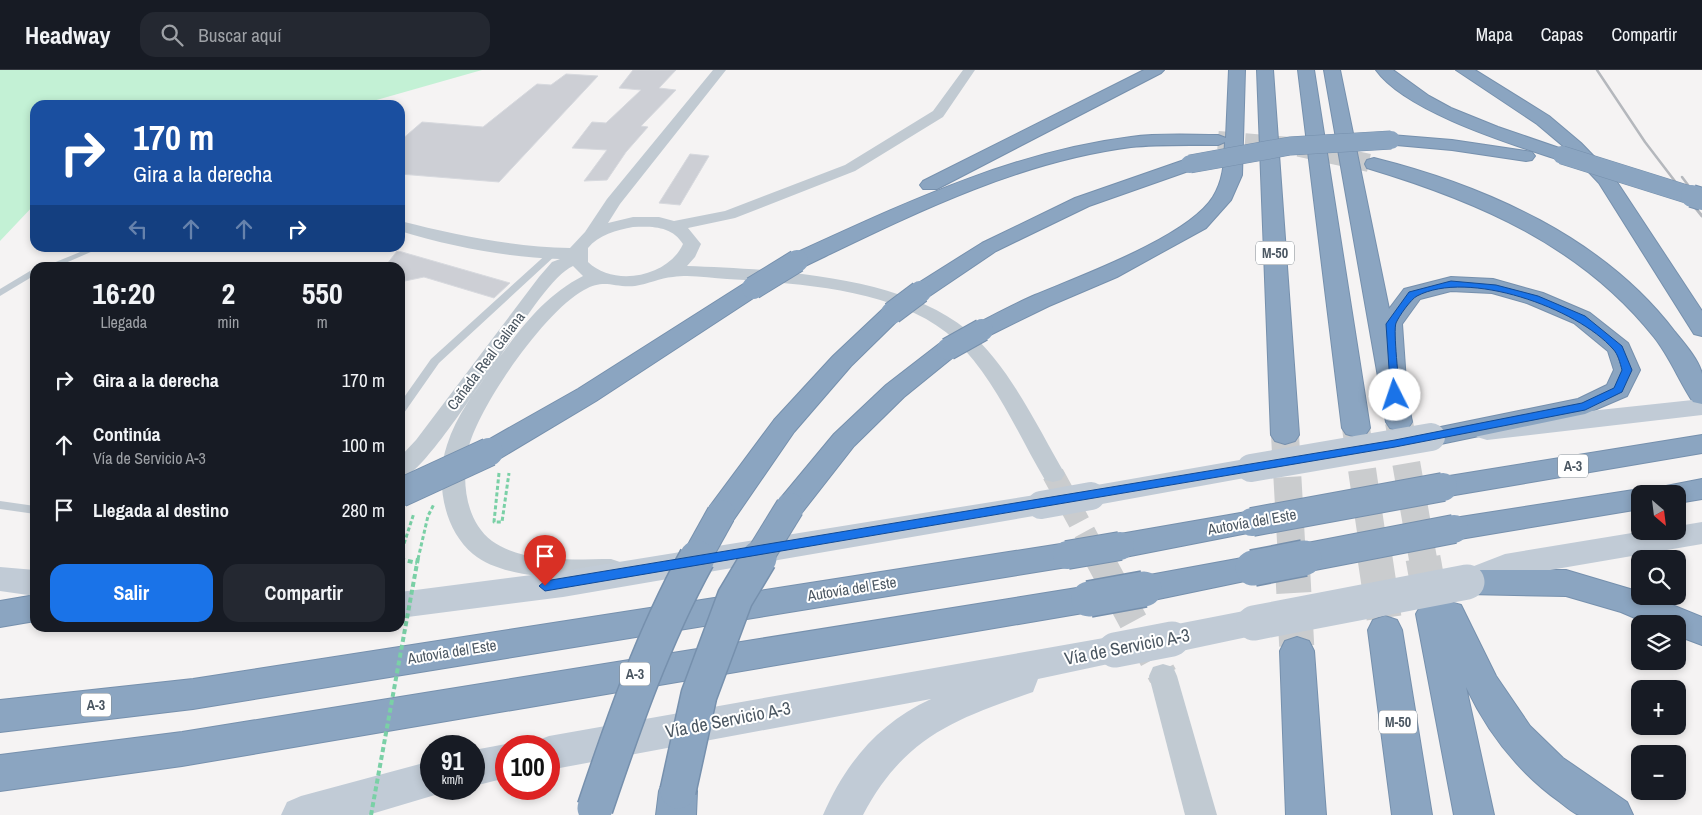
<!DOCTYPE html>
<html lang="es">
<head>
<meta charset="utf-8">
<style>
	body { margin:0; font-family:"Archivo Narrow",sans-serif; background:#242831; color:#f1f3f6; height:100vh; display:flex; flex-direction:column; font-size:19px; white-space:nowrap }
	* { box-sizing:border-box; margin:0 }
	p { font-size:16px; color:#9ea1a6 }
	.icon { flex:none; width:28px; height:28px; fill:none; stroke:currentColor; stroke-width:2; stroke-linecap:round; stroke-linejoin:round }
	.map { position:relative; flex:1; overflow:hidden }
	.drawer { position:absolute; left:30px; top:192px; width:375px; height:370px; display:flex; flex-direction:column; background:#171b24; border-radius:15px; box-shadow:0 2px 8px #0003 }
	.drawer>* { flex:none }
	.hud { position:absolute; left:30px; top:30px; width:375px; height:152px; border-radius:15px; box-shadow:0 2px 8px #0003; background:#1a4fa0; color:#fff; overflow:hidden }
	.needle { width:32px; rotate:152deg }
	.controls { position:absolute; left:1631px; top:415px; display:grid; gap:10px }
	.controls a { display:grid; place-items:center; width:55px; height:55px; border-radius:10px; background:#171b24; box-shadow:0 2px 8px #0003; font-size:25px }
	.speed { position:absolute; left:420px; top:665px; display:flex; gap:10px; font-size:25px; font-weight:700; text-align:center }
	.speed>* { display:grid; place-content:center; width:65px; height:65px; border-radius:50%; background:#171b24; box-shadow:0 2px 8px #0003; line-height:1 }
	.speed small { font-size:12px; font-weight:400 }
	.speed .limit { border:8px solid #d22; background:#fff; color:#111 }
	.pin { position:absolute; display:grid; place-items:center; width:42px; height:42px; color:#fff; margin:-51px -21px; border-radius:50% 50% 50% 0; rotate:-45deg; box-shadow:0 0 5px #0007 }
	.pin .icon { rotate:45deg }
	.me { position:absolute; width:55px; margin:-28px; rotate:356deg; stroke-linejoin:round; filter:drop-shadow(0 0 4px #0008) }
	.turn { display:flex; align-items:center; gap:18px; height:105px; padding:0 20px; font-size:22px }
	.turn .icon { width:65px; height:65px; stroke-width:2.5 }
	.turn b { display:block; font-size:35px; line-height:42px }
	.lanes { display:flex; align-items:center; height:48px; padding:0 20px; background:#0003; justify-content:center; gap:25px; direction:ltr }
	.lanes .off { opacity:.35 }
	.eta { display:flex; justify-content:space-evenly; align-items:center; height:85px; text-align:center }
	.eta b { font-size:30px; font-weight:700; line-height:35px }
	.cta { display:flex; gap:10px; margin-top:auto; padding:10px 20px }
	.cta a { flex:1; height:58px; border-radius:15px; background:#1a73e8; color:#fff; font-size:20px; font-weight:700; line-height:58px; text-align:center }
	.cta a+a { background:#242831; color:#f1f3f6 }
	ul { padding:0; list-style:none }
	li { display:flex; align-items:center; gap:15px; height:65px; padding:0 20px }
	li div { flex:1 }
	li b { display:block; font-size:19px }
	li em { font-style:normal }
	header { display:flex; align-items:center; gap:30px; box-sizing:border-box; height:70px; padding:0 25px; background:#171b24; border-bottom:1px solid #363941 }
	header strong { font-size:24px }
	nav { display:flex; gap:28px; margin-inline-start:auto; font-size:18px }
	.search { width:350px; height:45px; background:#242831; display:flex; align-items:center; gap:12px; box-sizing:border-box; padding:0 18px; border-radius:15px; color:#9ea1a6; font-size:19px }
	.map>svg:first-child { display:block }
	.green { fill:#c3f1d5 }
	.building { fill:#cdcfd5; stroke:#d7d9de }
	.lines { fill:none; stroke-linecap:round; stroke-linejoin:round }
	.street-tunnel-far1 { stroke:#caccce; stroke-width:22; stroke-dasharray:22 11; stroke-linecap:butt }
	.street-tunnel { stroke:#caccce; stroke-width:29; stroke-dasharray:29 14; stroke-linecap:butt }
	.highway-tunnel-far2 { stroke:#caccce; stroke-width:18; stroke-dasharray:18 9; stroke-linecap:butt }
	.highway-tunnel-far1 { stroke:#caccce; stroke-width:28; stroke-dasharray:28 14; stroke-linecap:butt }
	.highway-tunnel { stroke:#caccce; stroke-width:35; stroke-dasharray:35 18; stroke-linecap:butt }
	.highway-casing { stroke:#7690ad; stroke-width:2 }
	.path-far1 { stroke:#7ad0a6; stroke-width:3; stroke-dasharray:4 2.5; stroke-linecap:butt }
	.path { stroke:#7ad0a6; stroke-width:4; stroke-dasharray:5 3; stroke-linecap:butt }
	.lane { fill:#c1cad2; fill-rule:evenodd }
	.street { fill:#c1cad2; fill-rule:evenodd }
	.secondary { fill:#c1cbd6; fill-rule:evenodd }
	.highway { fill:#8ba5c1; fill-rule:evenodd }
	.rail-far1 { stroke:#b5b8bd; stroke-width:2.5 }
	.rail { stroke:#b5b8bd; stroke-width:3 }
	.highway-bridge-far3-casing { stroke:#7690ad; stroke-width:19; stroke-linecap:butt }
	.highway-bridge-far2-casing { stroke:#7690ad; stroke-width:24; stroke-linecap:butt }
	.highway-bridge-far1-casing { stroke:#7690ad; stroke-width:30; stroke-linecap:butt }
	.highway-bridge-casing { stroke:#7690ad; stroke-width:38; stroke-linecap:butt }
	.path-bridge-far1 { stroke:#7ad0a6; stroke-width:3; stroke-dasharray:4 2.5; stroke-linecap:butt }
	.path-bridge { stroke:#7ad0a6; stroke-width:4; stroke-dasharray:5 3; stroke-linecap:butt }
	.secondary-bridge-far1 { stroke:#c1cbd6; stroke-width:28 }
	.secondary-bridge { stroke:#c1cbd6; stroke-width:35 }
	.highway-bridge-far3 { stroke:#8ba5c1; stroke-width:18 }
	.highway-bridge-far2 { stroke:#8ba5c1; stroke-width:22 }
	.highway-bridge-far1 { stroke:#8ba5c1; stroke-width:28 }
	.highway-bridge { stroke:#8ba5c1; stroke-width:35 }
	.route { fill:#1a73e8; stroke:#114b97 }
	.labels { text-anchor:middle; stroke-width:4; stroke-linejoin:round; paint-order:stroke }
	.shield { fill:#fff; stroke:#808990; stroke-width:1 }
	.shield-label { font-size:14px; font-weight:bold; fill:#4a5661 }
	.street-label { font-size:15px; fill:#4a5661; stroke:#fff }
	.near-street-label { font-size:18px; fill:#4a5661; stroke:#fff }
</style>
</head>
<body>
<header>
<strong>Headway</strong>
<div class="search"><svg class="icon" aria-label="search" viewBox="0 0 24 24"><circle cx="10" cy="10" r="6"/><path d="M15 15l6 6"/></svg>Buscar aquí</div>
<nav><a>Mapa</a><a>Capas</a><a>Compartir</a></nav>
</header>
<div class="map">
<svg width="1702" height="745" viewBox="0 0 1702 745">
	<rect width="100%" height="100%" fill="#f5f3f3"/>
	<polygon class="green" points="0,0 482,0 366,33 35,35 35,134 0,171"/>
	<g class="building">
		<polygon points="633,0 676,0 659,18 676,20 641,56 648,57 626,82 607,110 584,111 607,80 572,78 592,52 606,53 641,20 619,18"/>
		<polygon points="566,4 598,6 499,112 400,104 400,71 422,52 483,57 537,14 551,15"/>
		<polygon points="690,84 709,86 680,135 659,133"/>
		<polygon points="397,181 402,182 510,213 494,228 424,207 400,212 400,198 384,198"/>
	</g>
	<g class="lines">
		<polyline class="street-tunnel-far1" points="1053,404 1099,489"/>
		<polyline class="street-tunnel" points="1099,488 1163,606"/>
		<polyline class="highway-tunnel-far2" points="1218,70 1291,76 1374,94"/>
		<g class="highway-tunnel-far1">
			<polyline points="1399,352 1423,489"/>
			<polyline points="1356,358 1375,489"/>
			<polyline points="1285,365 1292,489"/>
		</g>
		<g class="highway-tunnel">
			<polyline points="1292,488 1297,581"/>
			<polyline points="1375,488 1384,548"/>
			<polyline points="1423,488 1432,538"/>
		</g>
		<defs>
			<g id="highway">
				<polygon points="1144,0 1164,0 1161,3 937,119 923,119 920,115 923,111"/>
				<path d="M1229,0h16l-3,105 -11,25 -25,28 -89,49 -68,29 -59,29 -8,2 -8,-2 -4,-5 4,-5c20,-10 40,-21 61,-30 45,-19 153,-58 178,-98 11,-18 11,-35 12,-55l-7,3c-29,0 -58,-1 -87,2 -116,15 -222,69 -326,119l-8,1 -8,-1 -3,-5 3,-5c110,-50 221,-104 342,-119 29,-4 58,-2 87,-2l8,3z"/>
				<polygon points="1257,0 1273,0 1299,365 1295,371 1285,374 1275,371 1271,365"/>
				<polygon points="1298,0 1314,0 1370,358 1366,364 1356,367 1346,364 1342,358"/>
				<polygon points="1324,0 1340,0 1389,239 1404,219 1451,207 1493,209 1543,223 1590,243 1628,273 1640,300 1627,326 1585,344 1431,376 1421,373 1417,367 1421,361 1578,329 1607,315 1614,300 1608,281 1574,253 1527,233 1492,223 1451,221 1420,229 1402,254 1407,326 1412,352 1408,358 1399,361 1390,358 1386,352"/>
				<path d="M1376,0h17l36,26 22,12 47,19 70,24 3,4 -3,4h-12c-48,-16 -151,-48 -180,-89z"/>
				<polygon points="1456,0 1475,0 1549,46 1581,73 1613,106 1702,241 1702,266 1694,264 1599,113 1569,81 1537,54"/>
				<polygon points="1391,65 1452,70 1526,81 1532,82 1535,86 1532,90 1526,91 1452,80 1385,74 1382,70 1385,66"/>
				<polygon points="1190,88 1197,90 1199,94 1197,98 1089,136 996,181 928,227 920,229 912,227 909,222 912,217 982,173 1075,128"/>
				<path d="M1374,88c112,28 230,80 301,174 9,11 24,28 27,42 0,9 0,21 0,30l-9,-2c-14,-21 -23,-45 -39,-65 -73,-92 -177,-136 -287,-169l-2,-4 2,-4z"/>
				<polygon points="753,211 761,213 764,218 761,223 596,331 499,389 489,391 479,389 475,382 479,375 578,319 745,213"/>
				<polygon points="892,236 900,238 904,243 900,248 851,296 794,362 732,452 721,455 710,452 706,444 710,436 774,350 833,286 884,238"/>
				<polygon points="948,272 957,274 960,279 957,284 904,327 854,376 800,445 790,448 780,445 775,437 780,429 834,364 886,315 939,274"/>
				<polygon points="1702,365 1702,383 1443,427 1433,424 1429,417 1433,410 1443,407"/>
				<polygon points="1702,409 1702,429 1678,433 1678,424 1657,424 1661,417"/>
				<polygon points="1640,419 1652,424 1640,424 1640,439 1454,470 1443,467 1439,459 1443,451 1454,448"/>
				<polygon points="1252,441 1263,444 1267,452 1263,460 1120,488 1109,484 1105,476 1109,468 1120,464"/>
				<polygon points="1067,473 1078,477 1083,485 1078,493 1067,497 193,639 0,662 0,630 193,609"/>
				<polygon points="1253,486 1264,489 1269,498 1264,507 1144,532 1133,528 1128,519 1133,510 1144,506"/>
				<polygon points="1467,500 1566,500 1630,519 1640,522 1640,526 1650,526 1702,547 1702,575 1678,566 1678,554 1649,554 1621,542 1566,526 1467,524 1456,521 1451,512 1456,503"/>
				<polygon points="1089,516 1101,520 1105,529 1101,538 1089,542 182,696 0,721 0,685 182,662"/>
				<polygon points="35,525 35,551 0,557 0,531"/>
				<path d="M1433,531c11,3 15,-1 28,4l35,71 34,50 33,32 64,44 6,13c-13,0 -44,0 -54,0 -6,-2 -14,-9 -19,-13 -42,-30 -72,-69 -94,-115l28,128h-40l-38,-201 5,-9z"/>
				<polygon points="1385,546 1397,550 1402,560 1432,745 1392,745 1368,560 1373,550"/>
				<polygon points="1297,567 1309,571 1314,581 1326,745 1286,745 1280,581 1285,571"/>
				<polygon points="678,703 692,708 697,721 696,745 656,745 659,721 664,708"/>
			</g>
		</defs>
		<use href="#highway" class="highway-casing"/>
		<polyline class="path-far1" points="400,486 414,443"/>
		<polyline class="path" points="400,489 417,493"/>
		<g class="lane">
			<polygon points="90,178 100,178 54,198 41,198"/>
			<polygon points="553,180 557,183 556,185 439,293 404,343 400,344 400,333 431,289 550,181"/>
			<polygon points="35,198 35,205 0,226 0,219"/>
			<polygon points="0,431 35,436 35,444 0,439"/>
		</g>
		<g class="street">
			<path d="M713,0h13l-106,134 -12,19 25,-6h26l15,4 51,-10 120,-46 88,-54 30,-41h12l-32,47 -88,54 -120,47 -47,10 13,16 -6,13 -8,9c83,3 214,9 280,64 42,35 71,98 98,144l-4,6 -8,2 -8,-2c-28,-47 -50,-102 -90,-140 -53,-51 -158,-57 -228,-61 -17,-1 -37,-5 -54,-2 -13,1 -25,7 -38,9 -22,2 -30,-8 -51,4 -39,21 -103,113 -115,156 -8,31 -5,74 23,95 32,23 81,18 119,18l9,3 4,7 -4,7c-24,8 -58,3 -83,0 -22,-3 -47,-8 -64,-22 -30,-25 -38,-74 -26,-109 9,-29 29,-55 46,-79 -17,23 -70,107 -93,114v-23l16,-17 123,-163 13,-15 8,-3c-54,-2 -108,-12 -160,-28v-10c57,14 112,26 170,27l15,-16 22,-33zM633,157c19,-1 39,-1 50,17 -14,32 -68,44 -95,18v-14c10,-13 29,-18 45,-21zM573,196l10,10c-37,19 -60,49 -84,82 16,-23 51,-82 74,-92z"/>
			<polygon points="1163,594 1173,597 1177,606 1217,745 1185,745 1149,606 1153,597"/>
		</g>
		<g class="secondary">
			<polygon points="1702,329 1702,345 1487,370 1477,367 1473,361 1477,355 1487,352"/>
			<polygon points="1251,388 1261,391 1265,398 1261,405 1091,436 1081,433 1076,426 1081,419 1091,416"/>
			<polygon points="1041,424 1051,427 1056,435 1051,443 563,527 400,548 400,522 563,501"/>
			<polygon points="1702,452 1702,474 1510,507 1467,524 1456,521 1451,512 1456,503 1505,484 1644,461 1678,461 1678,456"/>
			<polygon points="0,497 35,500 35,526 0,521"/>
			<polygon points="1254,539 1266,543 1271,553 1266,563 1172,583 1160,579 1155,569 1160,559 1172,555"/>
			<path d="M1115,566l12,4 5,10 -5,10 -89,19 -5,13c-78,27 -129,45 -170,123h-40c23,-53 56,-92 108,-116l-382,71v-24h-16l3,-5 13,-5z"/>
			<polygon points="506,674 513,676 506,676 506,708 474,716 474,680"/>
			<polygon points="431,691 431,719 446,719 445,722 368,745 281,745 287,732 301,726"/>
		</g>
		<use href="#highway" class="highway"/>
		<g class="rail-far1">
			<polyline points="1597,0 1645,72 1687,127"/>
			<polyline points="1682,107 1697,127"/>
		</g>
		<g class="rail">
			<polyline points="1686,126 1702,146"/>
			<polyline points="1696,126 1702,133"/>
		</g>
		<defs>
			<g id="highway-bridge-far3">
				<polyline points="1562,85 1696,127"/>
				<polyline points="1190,94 1290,76 1391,70"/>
			</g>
			<g id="highway-bridge-far2">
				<polyline points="1692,126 1702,129"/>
				<polyline points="753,218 797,191"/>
				<polyline points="892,243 920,222"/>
				<polyline points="948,279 982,260"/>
			</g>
			<g id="highway-bridge-far1">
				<polyline points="400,423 489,382"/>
				<polyline points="1252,452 1443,417"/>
				<polyline points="1067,485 1120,476"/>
				<polyline points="696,489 721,444"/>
				<polyline points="758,489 790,437"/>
				<polyline points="1298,489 1454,459"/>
			</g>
			<g id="highway-bridge">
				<polyline points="1253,498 1304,488"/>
				<polyline points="1089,529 1144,519"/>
				<polyline points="678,721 699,625 735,528 759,488"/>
				<path d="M595,738c29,-86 58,-170 102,-250"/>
			</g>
		</defs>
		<use href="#highway-bridge-far3" class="highway-bridge-far3-casing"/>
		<use href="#highway-bridge-far2" class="highway-bridge-far2-casing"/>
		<use href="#highway-bridge-far1" class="highway-bridge-far1-casing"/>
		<use href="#highway-bridge" class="highway-bridge-casing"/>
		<g class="path-bridge-far1">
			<polyline points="499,403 494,452 502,452 509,403"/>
			<polyline points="418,489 428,446 434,434"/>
		</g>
		<polyline class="path-bridge" points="371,745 418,488"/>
		<g class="secondary-bridge-far1">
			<polyline points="1251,398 1431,367"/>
			<polyline points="1041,435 1091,426"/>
		</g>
		<g class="secondary-bridge">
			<polyline points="1254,553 1467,512"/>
			<polyline points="1115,580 1172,569"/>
		</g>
		<use href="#highway-bridge-far3" class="highway-bridge-far3"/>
		<use href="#highway-bridge-far2" class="highway-bridge-far2"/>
		<use href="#highway-bridge-far1" class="highway-bridge-far1"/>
		<use href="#highway-bridge" class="highway-bridge"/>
	</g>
	<path class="route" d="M1451,211l45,4 42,11 47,20 37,30 10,24 -10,22 -37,18 -190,37 -850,144 -6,-5 6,-5 850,-141 187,-37 32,-15 8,-18c-2,-7 -4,-16 -9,-21 -36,-41 -145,-80 -196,-53 -6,3 -18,20 -21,27 -3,8 3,60 4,72l-5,4 -4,-1 -5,-74 23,-32z"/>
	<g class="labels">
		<g class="shield">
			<rect x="1256" y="171.5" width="38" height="23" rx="4"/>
			<rect x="1558" y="384.5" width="30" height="23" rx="4"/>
			<rect x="620" y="592.5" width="30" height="23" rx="4"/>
			<rect x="81" y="623.5" width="30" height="23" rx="4"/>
			<rect x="1379" y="640.5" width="38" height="23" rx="4"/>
		</g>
		<g class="shield-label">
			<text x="1275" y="188">M-50</text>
			<text x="1573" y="401">A-3</text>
			<text x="635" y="609">A-3</text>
			<text x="96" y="640">A-3</text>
			<text x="1398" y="657">M-50</text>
		</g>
		<g class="street-label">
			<text transform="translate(486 291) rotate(-53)" y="5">Cañada Real Galiana</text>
			<text transform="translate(1252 452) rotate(-10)" y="5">Autovía del Este</text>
			<text transform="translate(852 519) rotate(-9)" y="5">Autovía del Este</text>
			<text transform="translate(452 582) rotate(-9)" y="5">Autovía del Este</text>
		</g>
		<g class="near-street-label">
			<text transform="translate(1127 577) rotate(-11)" y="6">Vía de Servicio A-3</text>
			<text transform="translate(728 650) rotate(-11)" y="6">Vía de Servicio A-3</text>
		</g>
	</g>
</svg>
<div class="controls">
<a><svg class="needle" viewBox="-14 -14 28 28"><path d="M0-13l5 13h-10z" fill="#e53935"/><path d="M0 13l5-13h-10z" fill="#9ea1a6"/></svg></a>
<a><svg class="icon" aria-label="search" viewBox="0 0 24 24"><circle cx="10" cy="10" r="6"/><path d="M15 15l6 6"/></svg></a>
<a><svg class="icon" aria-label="layers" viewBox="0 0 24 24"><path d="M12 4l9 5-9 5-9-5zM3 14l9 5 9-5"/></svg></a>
<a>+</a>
<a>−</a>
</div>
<div class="speed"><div>91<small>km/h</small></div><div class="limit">100</div></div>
<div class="pin" style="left:545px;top:516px;background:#d93025"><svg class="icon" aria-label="arrive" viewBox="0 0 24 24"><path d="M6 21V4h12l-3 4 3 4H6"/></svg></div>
<svg class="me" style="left:1395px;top:325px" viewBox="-20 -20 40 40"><circle r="19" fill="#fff"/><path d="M0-13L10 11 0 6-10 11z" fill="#1a73e8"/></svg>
<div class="hud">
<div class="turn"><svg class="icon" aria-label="right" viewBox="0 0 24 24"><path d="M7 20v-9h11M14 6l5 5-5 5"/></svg><div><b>170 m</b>Gira a la derecha</div></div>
<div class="lanes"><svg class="icon off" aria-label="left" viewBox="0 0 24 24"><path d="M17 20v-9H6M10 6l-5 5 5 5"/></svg><svg class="icon off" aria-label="ahead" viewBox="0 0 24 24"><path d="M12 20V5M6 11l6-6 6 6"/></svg><svg class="icon off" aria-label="ahead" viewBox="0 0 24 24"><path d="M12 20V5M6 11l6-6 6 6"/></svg><svg class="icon" aria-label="right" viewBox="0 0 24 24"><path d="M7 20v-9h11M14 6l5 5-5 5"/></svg></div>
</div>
<section class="drawer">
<div class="eta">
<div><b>16:20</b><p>Llegada</p></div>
<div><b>2</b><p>min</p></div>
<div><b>550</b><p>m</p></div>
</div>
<ul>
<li><svg class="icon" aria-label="right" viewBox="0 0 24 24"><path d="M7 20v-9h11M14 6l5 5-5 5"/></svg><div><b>Gira a la derecha</b></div><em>170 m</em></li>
<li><svg class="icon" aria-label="ahead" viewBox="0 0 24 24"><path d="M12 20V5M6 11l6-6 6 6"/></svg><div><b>Continúa</b><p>Vía de Servicio A-3</p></div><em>100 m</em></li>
<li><svg class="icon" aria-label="arrive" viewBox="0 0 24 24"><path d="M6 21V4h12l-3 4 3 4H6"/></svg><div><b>Llegada al destino</b></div><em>280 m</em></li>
</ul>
<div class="cta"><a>Salir</a><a>Compartir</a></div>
</section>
</div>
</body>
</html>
